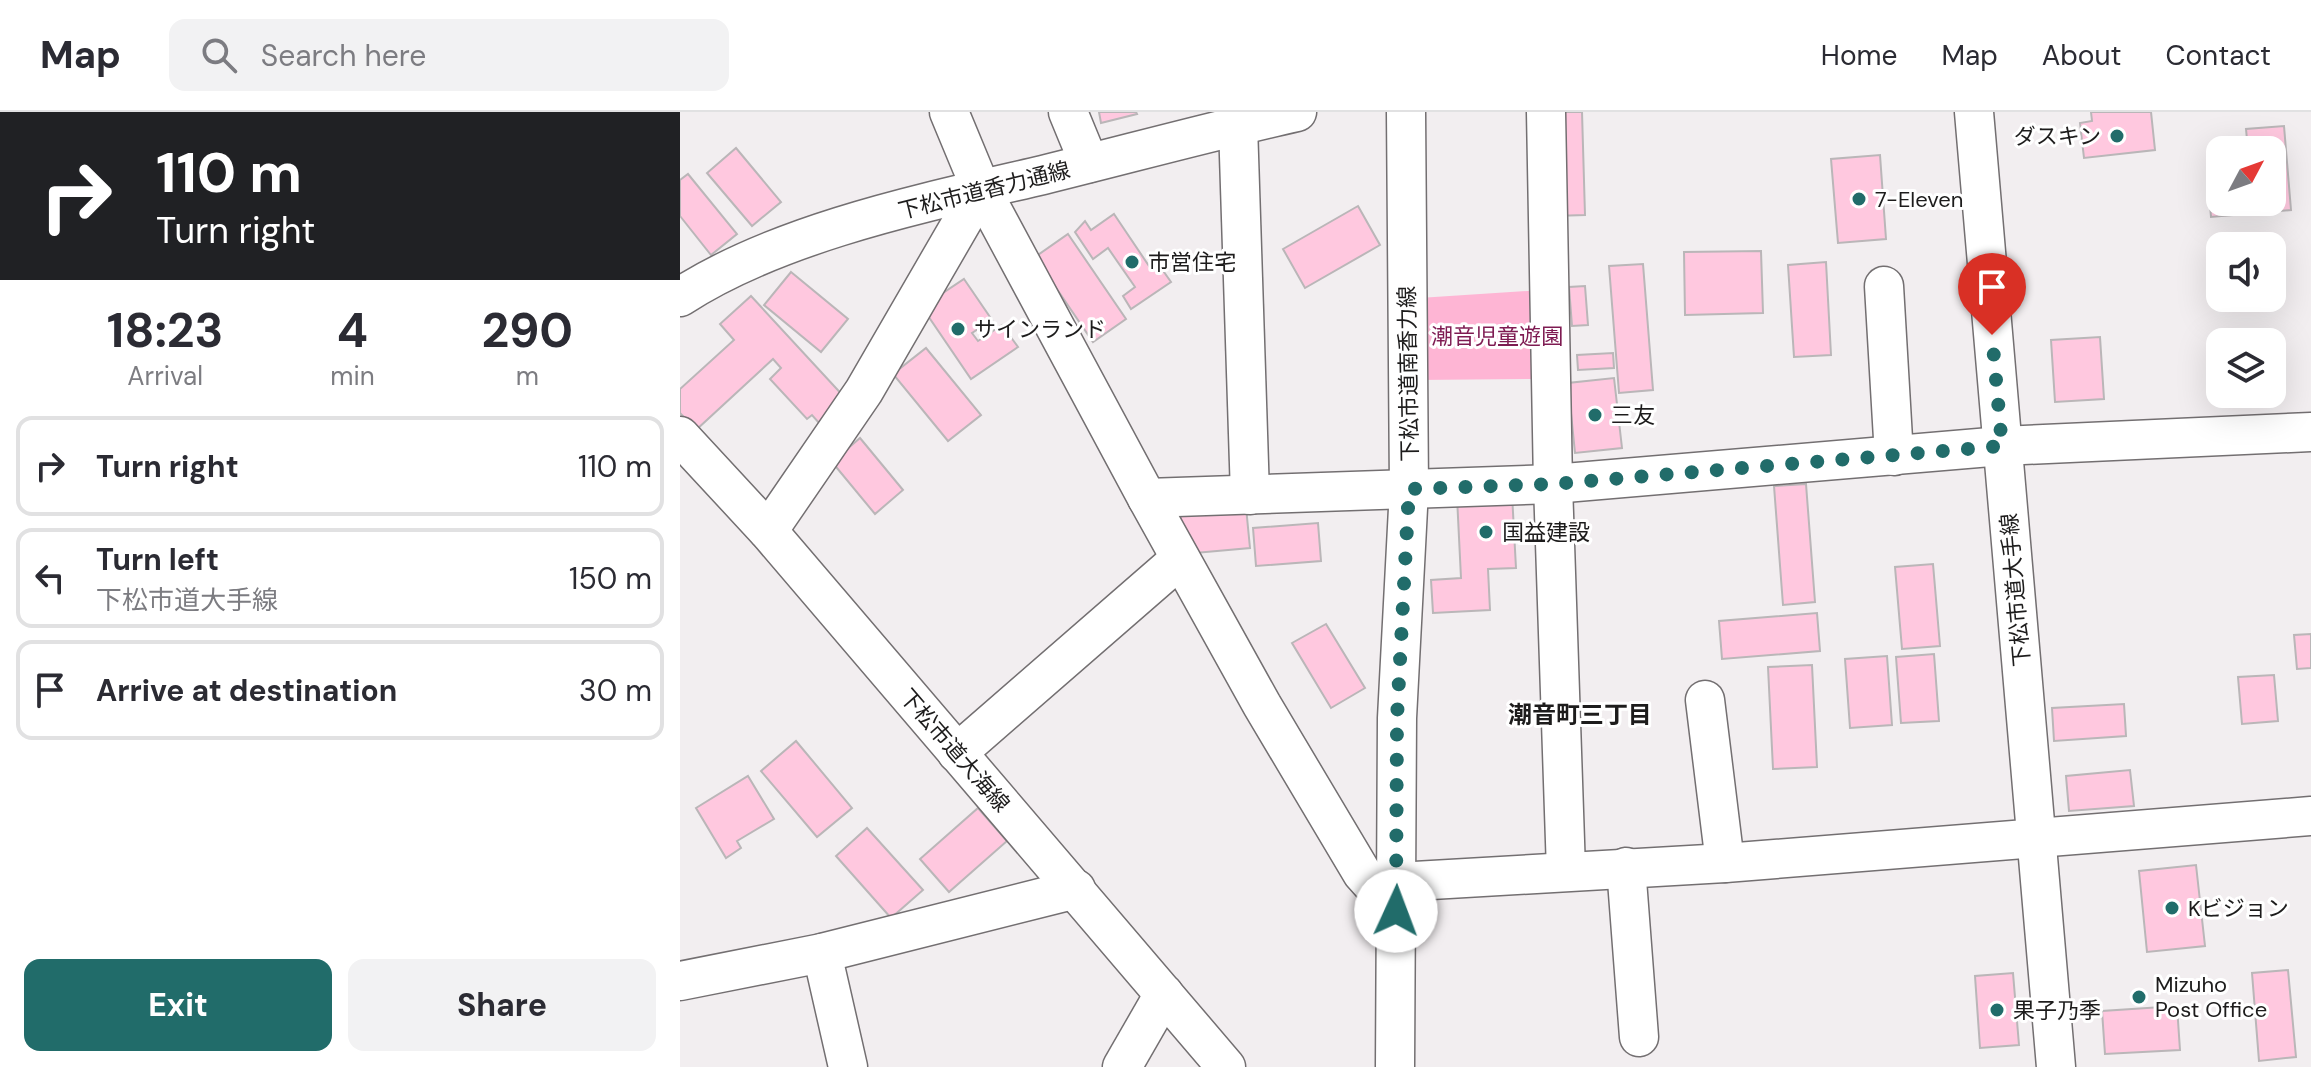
<!DOCTYPE html>
<html lang="en">
<head>
<meta charset="utf-8">
<style>
	body { margin:0; font-family:"DM Sans","Noto Sans JP",sans-serif; background:#f2f2f3; color:#2b2b33; height:100vh; display:flex; flex-direction:column; font-size:30px; white-space:nowrap }
	* { box-sizing:border-box; margin:0 }
	p { font-size:26px; color:#7c7c81 }
	.icon { flex:none; width:44px; height:44px; fill:none; stroke:currentColor; stroke-width:2; stroke-linecap:round; stroke-linejoin:round }
	.map { position:relative; flex:1; overflow:hidden }
	.side { display:flex; flex-direction:column; background:#fff; width:680px }
	.side>* { flex:none }
	.top-card { background:#202124; color:#fff; overflow:hidden }
	.needle { width:52px; rotate:49deg }
	.fabs { position:absolute; left:1526px; top:24px; display:grid; gap:16px }
	.fabs a { display:grid; place-items:center; width:80px; height:80px; border-radius:16px; background:#fff; box-shadow:0 8px 32px #0002; font-size:40px }
	.pin { position:absolute; display:grid; place-items:center; width:68px; height:68px; color:#fff; margin:-82px -34px; border-radius:50% 50% 50% 0; rotate:-45deg; box-shadow:0 0 8px #0007 }
	.pin .icon { rotate:45deg }
	.me { position:absolute; width:88px; margin:-44px; rotate:2deg; stroke-linejoin:round; filter:drop-shadow(0 0 6px #0008) }
	.turn { display:flex; align-items:center; gap:28px; height:168px; padding:0 24px; font-size:36px }
	.turn .icon { width:104px; height:104px; stroke-width:2.5 }
	.turn b { display:block; font-size:56px; line-height:68px }
	.eta { display:flex; justify-content:space-evenly; align-items:center; height:136px; text-align:center }
	.eta b { font-size:48px; font-weight:700; line-height:56px }
	.primary-button { display:flex; gap:16px; margin-top:auto; padding:16px 24px }
	.primary-button a { flex:1; height:92px; border-radius:16px; background:#216c6a; color:#fff; font-size:32px; font-weight:700; line-height:92px; text-align:center }
	.primary-button a+a { background:#f2f2f3; color:#2b2b33 }
	ul { padding:0; list-style:none }
	li { display:flex; align-items:center; gap:24px; height:100px; margin:0 16px 12px; padding:0 8px; border:4px solid #e1e1e2; border-radius:16px }
	li div { flex:1 }
	li b { display:block; font-size:30px }
	li em { font-style:normal }
	header { display:flex; align-items:center; gap:48px; box-sizing:border-box; height:112px; padding:0 40px; background:#fff; border-bottom:2px solid #e1e1e2 }
	header strong { font-size:38px }
	nav { display:flex; gap:44px; margin-inline-start:auto; font-size:28px }
	.search { width:560px; height:72px; background:#f2f2f3; display:flex; align-items:center; gap:20px; box-sizing:border-box; padding:0 28px; border-radius:16px; color:#7c7c81; font-size:30px }
	main { display:flex; flex:1; min-height:0 }
	.map>svg:first-child { display:block }
	.green { fill:#feb5d4 }
	.building { fill:#ffc8df; stroke:#bab6b8; stroke-width:2 }
	.lines { fill:none; stroke-linecap:round; stroke-linejoin:round }
	.minor-casing { stroke:#736f71; stroke-width:41 }
	.minor { stroke:#fff; stroke-width:38 }
	.route { stroke:#216c6a; stroke-width:14; stroke-dasharray:0 25.2 }
	.poi-dot { fill:#216c6a; stroke:#fff; stroke-width:3 }
	.labels { text-anchor:middle; stroke-width:6; stroke-linejoin:round; paint-order:stroke }
	.poi-label { font-size:22px; fill:#1d1c1c; stroke:#fff; text-anchor:start }
	.street-label { font-size:22px; fill:#1d1c1c; stroke:#fff }
	.park-label { font-size:22px; fill:#7e1b52; stroke:#fff }
	.neighbourhood-label { font-size:24px; font-weight:bold; fill:#1d1c1c; stroke:#fff }
</style>
</head>
<body>
<header>
<strong>Map</strong>
<div class="search"><svg class="icon" aria-label="search" viewBox="0 0 24 24"><circle cx="10" cy="10" r="6"/><path d="M15 15l6 6"/></svg>Search here</div>
<nav><a>Home</a><a>Map</a><a>About</a><a>Contact</a></nav>
</header>
<main>
<section class="side">
<div class="top-card">
<div class="turn"><svg class="icon" aria-label="right" viewBox="0 0 24 24"><path d="M7 20v-9h11M14 6l5 5-5 5"/></svg><div><b>110 m</b>Turn right</div></div>
</div>
<div class="eta">
<div><b>18:23</b><p>Arrival</p></div>
<div><b>4</b><p>min</p></div>
<div><b>290</b><p>m</p></div>
</div>
<ul>
<li><svg class="icon" aria-label="right" viewBox="0 0 24 24"><path d="M7 20v-9h11M14 6l5 5-5 5"/></svg><div><b>Turn right</b></div><em>110 m</em></li>
<li><svg class="icon" aria-label="left" viewBox="0 0 24 24"><path d="M17 20v-9H6M10 6l-5 5 5 5"/></svg><div><b>Turn left</b><p>下松市道大手線</p></div><em>150 m</em></li>
<li><svg class="icon" aria-label="arrive" viewBox="0 0 24 24"><path d="M6 21V4h12l-3 4 3 4H6"/></svg><div><b>Arrive at destination</b></div><em>30 m</em></li>
</ul>
<div class="primary-button"><a>Exit</a><a>Share</a></div>
</section>
<div class="map">
<svg width="1631" height="955" viewBox="0 0 1631 955">
	<rect width="100%" height="100%" fill="#f2eef0"/>
	<polygon class="green" points="862,178 859,267 736,268 739,186"/>
	<g class="building">
		<polygon points="419,0 456,0 457,2 421,11"/>
		<polygon points="871,0 902,0 905,103 874,104"/>
		<polygon points="1411,0 1471,0 1475,38 1404,46 1400,11 1412,9"/>
		<polygon points="1604,14 1611,98 1531,105 1528,69 1540,68 1540,90 1592,90 1592,38 1568,38 1566,17"/>
		<polygon points="56,36 101,90 72,114 27,61"/>
		<polygon points="1200,43 1206,127 1158,131 1151,47"/>
		<polygon points="8,62 57,122 31,143 0,104 0,68"/>
		<polygon points="678,94 700,133 625,176 603,137"/>
		<polygon points="434,102 471,157 479,153 491,170 451,197 443,184 455,175 428,136 413,147 395,120 405,109 411,118"/>
		<polygon points="388,122 446,207 413,230 355,145"/>
		<polygon points="1081,139 1083,201 1005,203 1004,140"/>
		<polygon points="1146,150 1151,243 1114,245 1108,153"/>
		<polygon points="963,152 973,278 939,281 929,154"/>
		<polygon points="111,160 168,207 141,240 84,193"/>
		<polygon points="284,167 312,208 292,221 298,229 322,213 338,235 291,267 242,195"/>
		<polygon points="905,174 908,213 892,214 889,175"/>
		<polygon points="71,184 167,288 140,312 132,303 127,307 90,267 101,256 93,247 16,318 0,301 0,277 54,228 40,212"/>
		<polygon points="1420,225 1424,287 1375,290 1371,228"/>
		<polygon points="246,236 301,303 268,329 213,262"/>
		<polygon points="933,241 934,256 898,258 897,243"/>
		<polygon points="934,266 942,336 895,341 888,271"/>
		<polygon points="180,326 223,378 195,402 152,350"/>
		<polygon points="1126,372 1135,490 1103,493 1094,374"/>
		<polygon points="832,382 836,456 808,457 810,498 753,501 751,468 781,466 777,385"/>
		<polygon points="566,395 570,436 504,442 500,400"/>
		<polygon points="638,411 641,449 576,454 573,416"/>
		<polygon points="1253,452 1260,534 1222,537 1215,455"/>
		<polygon points="1137,501 1140,539 1042,547 1039,509"/>
		<polygon points="646,512 685,576 651,596 612,531"/>
		<polygon points="1631,522 1631,556 1617,557 1614,523"/>
		<polygon points="1254,542 1259,609 1221,611 1216,545"/>
		<polygon points="1207,544 1212,613 1170,616 1165,547"/>
		<polygon points="1132,553 1137,655 1093,657 1088,555"/>
		<polygon points="1594,563 1598,609 1562,612 1558,565"/>
		<polygon points="1444,592 1446,624 1374,629 1372,596"/>
		<polygon points="116,629 172,696 137,725 81,659"/>
		<polygon points="1450,658 1454,694 1389,699 1386,664"/>
		<polygon points="68,664 94,707 57,729 61,736 46,746 16,696"/>
		<polygon points="298,696 327,729 269,780 240,747"/>
		<polygon points="187,716 243,778 211,806 156,744"/>
		<polygon points="1516,753 1525,834 1467,840 1459,759"/>
		<polygon points="1608,858 1616,945 1579,949 1572,861"/>
		<polygon points="1333,861 1339,933 1300,936 1295,864"/>
		<polygon points="1497,894 1500,938 1425,942 1422,899"/>
	</g>
	<g class="lines">
		<defs>
			<g id="minor">
				<polyline points="269,0 301,77 467,386 582,593 682,761 716,799"/>
				<polyline points="388,0 409,51"/>
				<polyline points="866,0 873,372 886,759"/>
				<polyline points="1294,0 1376,955"/>
				<polyline points="558,13 570,383"/>
				<polyline points="1204,174 1214,344"/>
				<path d="M0,185c100,-65 247,-95 363,-122 85,-21 169,-44 254,-63"/>
				<polyline points="0,324 88,419 546,955"/>
				<polyline points="467,386 873,372 1322,334 1631,320"/>
				<polyline points="88,419 184,279 301,77"/>
				<polyline points="1025,588 1045,751"/>
				<polyline points="277,641 500,447"/>
				<polyline points="946,755 959,925"/>
				<polyline points="717,770 1045,751 1631,704"/>
				<polyline points="142,841 168,955"/>
				<polyline points="0,869 142,841 396,777"/>
				<polyline points="442,955 484,882"/>
				<polyline points="715,955 717,606 729,377 726,0"/>
			</g>
		</defs>
		<use href="#minor" class="minor-casing"/>
		<use href="#minor" class="minor"/>
	</g>
	<g class="lines">
		<polyline class="route" points="716,799 717,606 729,377 873,372 1322,334 1312,223"/>
	</g>
	<g class="poi-dot">
		<circle cx="1437" cy="24" r="8"/>
		<circle cx="1179" cy="87" r="8"/>
		<circle cx="452" cy="150" r="8"/>
		<circle cx="278" cy="217" r="8"/>
		<circle cx="915" cy="303" r="8"/>
		<circle cx="806" cy="420" r="8"/>
		<circle cx="1492" cy="796" r="8"/>
		<circle cx="1459" cy="885" r="8"/>
		<circle cx="1317" cy="898" r="8"/>
	</g>
	<g class="labels">
		<g class="poi-label">
			<text x="1421" y="32" text-anchor="end">ダスキン</text>
			<text x="1195" y="95">7-Eleven</text>
			<text x="468" y="158">市営住宅</text>
			<text x="294" y="225">サインランド</text>
			<text x="931" y="311">三友</text>
			<text x="822" y="428">国益建設</text>
			<text x="1508" y="804">Kビジョン</text>
			<text x="1475" y="880">Mizuho<tspan x="1475" dy="25">Post Office</tspan></text>
			<text x="1333" y="906">果子乃季</text>
		</g>
		<g class="street-label">
			<text transform="translate(304 78) rotate(-14)" y="8">下松市道香力通線</text>
			<text transform="translate(728 262) rotate(-91)" y="8">下松市道南香力線</text>
			<text transform="translate(1335 478) rotate(-95)" y="8">下松市道大手線</text>
			<text transform="translate(275 638) rotate(49)" y="8">下松市道大海線</text>
		</g>
		<g class="park-label">
			<text x="817" y="232">潮音児童遊園</text>
		</g>
		<g class="neighbourhood-label">
			<text x="900" y="611">潮音町三丁目</text>
		</g>
	</g>
</svg>
<div class="fabs">
<a><svg class="needle" viewBox="-14 -14 28 28"><path d="M0-13l5 13h-10z" fill="#e53935"/><path d="M0 13l5-13h-10z" fill="#7c7c81"/></svg></a>
<a><svg class="icon" aria-label="sound" viewBox="0 0 24 24"><path d="M4 9h4l5-4v14l-5-4H4zM17 9q2 3 0 6"/></svg></a>
<a><svg class="icon" aria-label="layers" viewBox="0 0 24 24"><path d="M12 4l9 5-9 5-9-5zM3 14l9 5 9-5"/></svg></a>
</div>
<div class="pin" style="left:1312px;top:223px;background:#d93025"><svg class="icon" aria-label="arrive" viewBox="0 0 24 24"><path d="M6 21V4h12l-3 4 3 4H6"/></svg></div>
<svg class="me" style="left:716px;top:799px" viewBox="-20 -20 40 40"><circle r="19" fill="#fff"/><path d="M0-13L10 11 0 6-10 11z" fill="#216c6a"/></svg>
</div>
</main>
</body>
</html>
